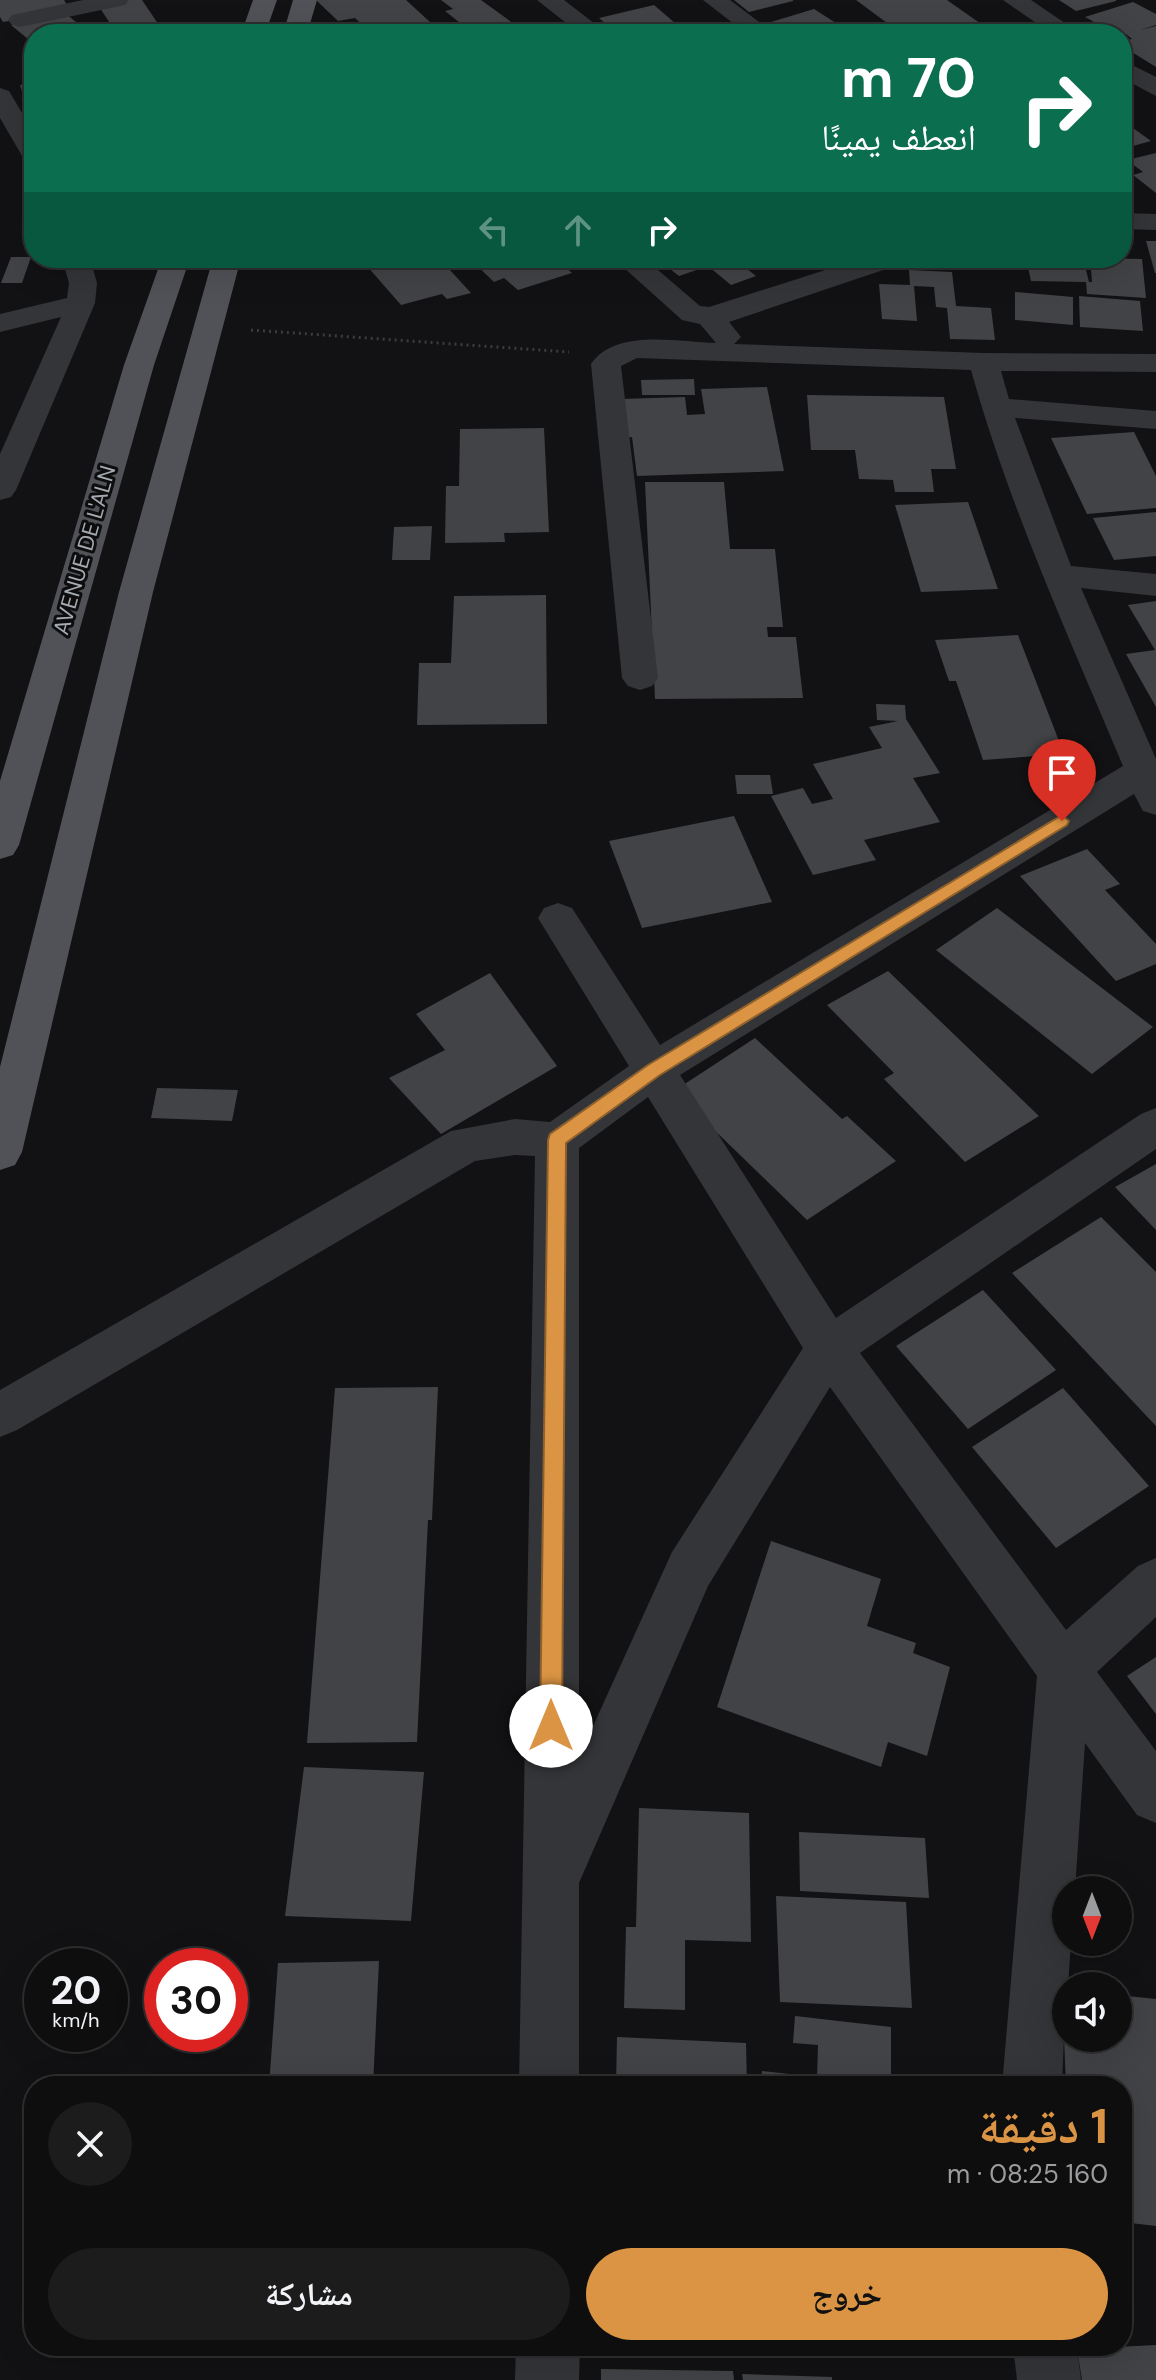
<!DOCTYPE html>
<html lang="ar">
<head>
<meta charset="utf-8">
<style>
	body { margin:0; font-family:"DM Sans","Noto Naskh Arabic",sans-serif; background:#1c1c1d; color:#f1f3f6; direction:rtl; height:100vh; display:flex; flex-direction:column; font-size:30px; white-space:nowrap }
	* { box-sizing:border-box; margin:0 }
	p { font-size:26px; color:#9b9c9e }
	.icon { flex:none; width:44px; height:44px; fill:none; stroke:currentColor; stroke-width:2; stroke-linecap:round; stroke-linejoin:round }
	.map { position:relative; flex:1; overflow:hidden; direction:ltr }
	.side { position:absolute; left:24px; top:2076px; width:1108px; height:280px; display:flex; flex-direction:column; background:#0e0e0f; border-radius:32px; box-shadow:0 8px 32px #0002,0 0 0 2px #2e2e2f; direction:rtl }
	.side>* { flex:none }
	.banner { position:absolute; left:24px; top:24px; width:1108px; height:244px; border-radius:32px; box-shadow:0 8px 32px #0002,0 0 0 2px #2e2e2f; direction:rtl; background:#0b6e4f; color:#fff; overflow:hidden }
	.needle { width:52px; rotate:180deg }
	.tools { position:absolute; left:1052px; top:1876px; display:grid; gap:16px }
	.tools a { display:grid; place-items:center; width:80px; height:80px; border-radius:50%; background:#0e0e0f; box-shadow:0 8px 32px #0002,0 0 0 2px #2e2e2f; font-size:40px }
	.speed { position:absolute; left:24px; top:1948px; display:flex; gap:16px; font-size:40px; font-weight:700; text-align:center }
	.speed>* { display:grid; place-content:center; width:104px; height:104px; border-radius:50%; background:#0e0e0f; box-shadow:0 8px 32px #0002,0 0 0 2px #2e2e2f; line-height:1 }
	.speed small { font-size:20px; font-weight:400 }
	.speed .limit { border:12px solid #d22; background:#fff; color:#111 }
	.pin { position:absolute; display:grid; place-items:center; width:68px; height:68px; color:#fff; margin:-82px -34px; border-radius:50% 50% 50% 0; rotate:-45deg; box-shadow:0 0 8px #0007 }
	.pin .icon { rotate:45deg }
	.me { position:absolute; width:88px; margin:-44px; rotate:0deg; stroke-linejoin:round; filter:drop-shadow(0 0 6px #0008) }
	.turn { display:flex; align-items:center; gap:28px; height:168px; padding:0 24px; font-size:36px }
	.turn .icon { width:104px; height:104px; stroke-width:2.5 }
	.turn b { display:block; font-size:56px; line-height:68px }
	.lanes { display:flex; align-items:center; height:76px; padding:0 24px; background:#0003; justify-content:center; gap:40px; direction:ltr }
	.lanes .off { opacity:.35 }
	.round { display:grid; place-items:center; flex:none; width:84px; height:84px; border-radius:42px; background:#1c1c1d }
	.overview { display:flex; align-items:center; justify-content:space-between; height:136px; padding:0 24px }
	h1 { font-size:48px; font-weight:700; line-height:60px; color:#db9443 }
	.primary-button { display:flex; gap:16px; margin-top:auto; padding:16px 24px }
	.primary-button a { flex:1; height:92px; border-radius:48px; background:#db9443; color:#111; font-size:32px; font-weight:700; line-height:92px; text-align:center }
	.primary-button a+a { background:#1c1c1d; color:#f1f3f6 }
	.map>svg:first-child { display:block }
	.building { fill:#414346 }
	.lines { fill:none; stroke-linecap:round; stroke-linejoin:round }
	.path { stroke:#3a3c3f; stroke-width:3; stroke-dasharray:2 4; stroke-linecap:butt }
	.minor { fill:#343538; fill-rule:evenodd }
	.primary { fill:#505257; fill-rule:evenodd }
	.route { fill:#db9443; stroke:#8e602c; stroke-width:2 }
	.labels { text-anchor:middle; stroke-width:6; stroke-linejoin:round; paint-order:stroke }
	.far-street-label { font-size:22px; fill:#a5abb2; stroke:#0d0d0e }
</style>
</head>
<body>
<div class="map">
<svg width="1156" height="2380" viewBox="0 0 1156 2380">
	<rect width="100%" height="100%" fill="#121214"/>
	<g class="building">
		<polygon points="0,0 64,0 67,5 32,17 3,22 0,17"/>
		<polygon points="109,0 142,0 165,34 117,34 96,2"/>
		<polygon points="316,0 406,0 443,34 372,34 355,18 338,21"/>
		<polygon points="441,0 481,0 514,24 474,34 445,11 453,9"/>
		<polygon points="734,0 793,0 793,1 749,12"/>
		<polygon points="856,0 947,0 984,26 953,34 902,34"/>
		<polygon points="1059,0 1116,0 1116,1 1076,11"/>
		<polygon points="1133,2 1156,14 1156,25 1140,30 1156,26 1156,67 1122,46 1122,41 1132,39 1126,34 1116,34 1085,17"/>
		<polygon points="654,5 683,30 691,28 698,34 618,34 599,18"/>
		<polygon points="814,9 853,34 789,34 771,22"/>
		<polygon points="61,10 91,34 34,34 34,44 11,25"/>
		<polygon points="533,26 543,34 506,34 506,33"/>
		<polygon points="34,83 34,126 33,126 20,85"/>
		<polygon points="1122,120 1151,141 1122,149"/>
		<polygon points="1156,153 1156,193 1133,175 1143,172 1127,160"/>
		<polygon points="1146,241 1156,241 1156,273 1155,273"/>
		<polygon points="11,257 31,257 22,283 1,283"/>
		<polygon points="360,258 439,258 471,293 447,299 442,294 401,305"/>
		<polygon points="475,258 555,258 572,273 518,290 504,278 494,282 470,259"/>
		<polygon points="656,258 733,258 756,276 731,285 708,266 679,276"/>
		<polygon points="1026,258 1083,258 1089,282 1092,282 1090,258 1142,259 1146,298 1087,294 1086,282 1031,281"/>
		<polygon points="909,270 952,272 956,306 991,308 995,340 950,339 947,308 936,307 934,287 914,286 917,321 882,319 879,284 910,285"/>
		<polygon points="1015,292 1073,297 1073,325 1015,320"/>
		<polygon points="1079,296 1140,301 1143,331 1080,327"/>
		<polygon points="694,379 695,395 642,395 641,380"/>
		<polygon points="767,387 784,471 637,476 632,437 625,438 621,399 685,397 687,415 705,414 701,389"/>
		<polygon points="807,395 944,397 956,469 931,469 934,492 895,492 893,480 859,479 855,450 811,450"/>
		<polygon points="544,428 549,532 504,533 505,542 445,543 446,486 459,486 460,429"/>
		<polygon points="1134,432 1156,476 1156,508 1087,514 1051,438"/>
		<polygon points="645,482 724,482 730,549 775,549 783,627 767,627 768,637 796,637 803,698 655,699"/>
		<polygon points="968,502 998,589 921,592 895,505"/>
		<polygon points="1156,512 1156,556 1114,560 1093,518"/>
		<polygon points="432,526 430,560 392,560 394,527"/>
		<polygon points="546,595 547,724 417,725 419,663 451,663 454,596"/>
		<polygon points="1156,601 1156,707 1126,654 1155,650 1128,605"/>
		<polygon points="1018,635 1064,754 983,760 956,681 949,681 935,640"/>
		<polygon points="876,704 905,705 906,719 940,773 913,778 940,822 864,840 876,860 813,875 771,796 803,788 812,804 833,799 813,764 882,748 869,727 898,721 877,720"/>
		<polygon points="735,775 770,775 773,794 737,794"/>
		<polygon points="734,816 772,902 642,928 609,841"/>
		<polygon points="1087,849 1120,884 1105,890 1156,944 1156,964 1116,981 1020,876"/>
		<polygon points="997,908 1153,1027 1092,1074 936,950"/>
		<polygon points="888,971 1039,1116 965,1162 884,1079 894,1073 827,1005"/>
		<polygon points="490,973 557,1066 441,1134 389,1078 445,1050 416,1014"/>
		<polygon points="755,1038 842,1119 847,1116 896,1161 807,1220 674,1091"/>
		<polygon points="157,1088 238,1090 232,1121 151,1118"/>
		<polygon points="1156,1164 1156,1230 1115,1187"/>
		<polygon points="1101,1217 1156,1272 1156,1426 1012,1273"/>
		<polygon points="983,1290 1056,1370 968,1429 896,1346"/>
		<polygon points="438,1387 432,1520 428,1520 417,1742 307,1743 335,1388"/>
		<polygon points="1063,1388 1149,1486 1056,1548 972,1447"/>
		<polygon points="771,1541 881,1579 867,1626 916,1643 913,1653 950,1667 927,1756 888,1742 881,1767 717,1707"/>
		<polygon points="1156,1657 1156,1714 1127,1676"/>
		<polygon points="304,1767 424,1772 411,1921 285,1916"/>
		<polygon points="639,1808 749,1813 751,1942 685,1940 685,2010 624,2008 626,1927 636,1927"/>
		<polygon points="799,1832 925,1838 929,1898 800,1891"/>
		<polygon points="776,1896 906,1902 912,2008 780,2002"/>
		<polygon points="379,1961 373,2086 269,2086 278,1963"/>
		<polygon points="1118,1995 1156,1999 1156,2226 1122,2222 1122,2086 1066,2086 1064,2038 1118,2038"/>
		<polygon points="795,2016 891,2027 891,2086 761,2086 762,2071 817,2077 818,2045 793,2043"/>
		<polygon points="617,2037 746,2043 747,2086 616,2086"/>
		<polygon points="1156,2345 1156,2380 1082,2380 1077,2349"/>
		<polygon points="601,2369 733,2371 734,2380 601,2380"/>
		<polygon points="742,2374 832,2377 832,2380 743,2380"/>
	</g>
	<g class="lines">
		<polyline class="path" points="251,330 569,352"/>
		<g class="minor">
			<polygon points="83,0 129,0 125,5 20,27 12,25 8,20 12,15"/>
			<polygon points="537,0 564,0 608,34 580,34"/>
			<polygon points="703,0 730,0 775,34 747,34"/>
			<polygon points="1003,0 1031,0 1081,34 1052,34"/>
			<polygon points="1122,60 1156,77 1156,96 1122,78"/>
			<polygon points="0,88 9,91 34,133 34,163 25,161 0,118"/>
			<polygon points="1122,213 1156,214 1156,230 1122,229"/>
			<polygon points="62,258 90,258 97,283 95,303 16,490 11,497 0,500 0,454 61,317 0,332 0,314 67,298 69,283"/>
			<path d="M613,258h31l56,48 9,1 154,-49h42l-4,6 -172,58 12,15 -7,7 249,9 173,1v18l-155,-1 8,28 147,12v18l-141,-11 56,148 85,8v22l-75,-8 75,171v56l-13,-4 -9,-17 -454,281 156,243 305,-204 15,-6v41l-296,204 206,277 72,-64 18,-8v59l-59,55 59,79v72l-19,-8 -52,-72 -10,147h-9v52h5l-3,44h-2l-4,100h-60l35,-410 -207,-289 -122,199 -129,297v203h-60l16,-930 -20,-1 -40,6 -458,269 -17,7v-47l451,-259 64,-12 35,3 79,-56 -91,-148 6,-10 14,-5 14,5 88,137 463,-279c-55,-131 -114,-260 -152,-396l-334,-12 -16,8 37,312 -6,8 -12,4 -12,-4 -6,-8 -31,-314c25,-36 86,-22 125,-21l-16,-19 -18,-4zM648,1097l155,251 -131,204 -93,205v-609z"/>
			<polygon points="516,2346 580,2346 579,2380 515,2380"/>
			<polygon points="1013,2346 1077,2346 1081,2380 1017,2380"/>
		</g>
		<g class="primary">
			<polygon points="253,0 277,0 265,34 241,34"/>
			<polygon points="293,0 317,0 307,34 283,34"/>
			<polygon points="162,258 190,258 154,365 19,845 13,855 0,859 0,781 124,365"/>
			<polygon points="213,258 241,258 153,592 22,1152 15,1165 0,1170 0,1067 119,592"/>
		</g>
	</g>
	<polygon class="route" points="1062,815 1069,821 1067,825 660,1075 566,1143 562,1726 559,1734 551,1737 543,1734 540,1726 548,1140 550,1134 648,1065"/>
	<g class="labels">
		<g class="far-street-label">
			<text transform="translate(84 550) rotate(-74)" y="8">AVENUE DE L'ALN</text>
		</g>
	</g>
</svg>
<div class="tools">
<a><svg class="needle" viewBox="-14 -14 28 28"><path d="M0-13l5 13h-10z" fill="#e53935"/><path d="M0 13l5-13h-10z" fill="#9b9c9e"/></svg></a>
<a><svg class="icon" aria-label="sound" viewBox="0 0 24 24"><path d="M4 9h4l5-4v14l-5-4H4zM17 9q2 3 0 6"/></svg></a>
</div>
<div class="speed"><div>20<small>km/h</small></div><div class="limit">30</div></div>
<div class="pin" style="left:1062px;top:821px;background:#d93025"><svg class="icon" aria-label="arrive" viewBox="0 0 24 24"><path d="M6 21V4h12l-3 4 3 4H6"/></svg></div>
<svg class="me" style="left:551px;top:1726px" viewBox="-20 -20 40 40"><circle r="19" fill="#fff"/><path d="M0-13L10 11 0 6-10 11z" fill="#db9443"/></svg>
<div class="banner">
<div class="turn"><svg class="icon" aria-label="right" viewBox="0 0 24 24"><path d="M7 20v-9h11M14 6l5 5-5 5"/></svg><div><b>70 m</b>انعطف يمينًا</div></div>
<div class="lanes"><svg class="icon off" aria-label="left" viewBox="0 0 24 24"><path d="M17 20v-9H6M10 6l-5 5 5 5"/></svg><svg class="icon off" aria-label="ahead" viewBox="0 0 24 24"><path d="M12 20V5M6 11l6-6 6 6"/></svg><svg class="icon" aria-label="right" viewBox="0 0 24 24"><path d="M7 20v-9h11M14 6l5 5-5 5"/></svg></div>
</div>
<section class="side">
<div class="overview"><div><h1>1 دقيقة</h1><p>160 m · 08:25</p></div><a class="round"><svg class="icon" aria-label="close" viewBox="0 0 24 24"><path d="M6 6l12 12M18 6L6 18"/></svg></a></div>
<div class="primary-button"><a>خروج</a><a>مشاركة</a></div>
</section>
</div>
</body>
</html>
